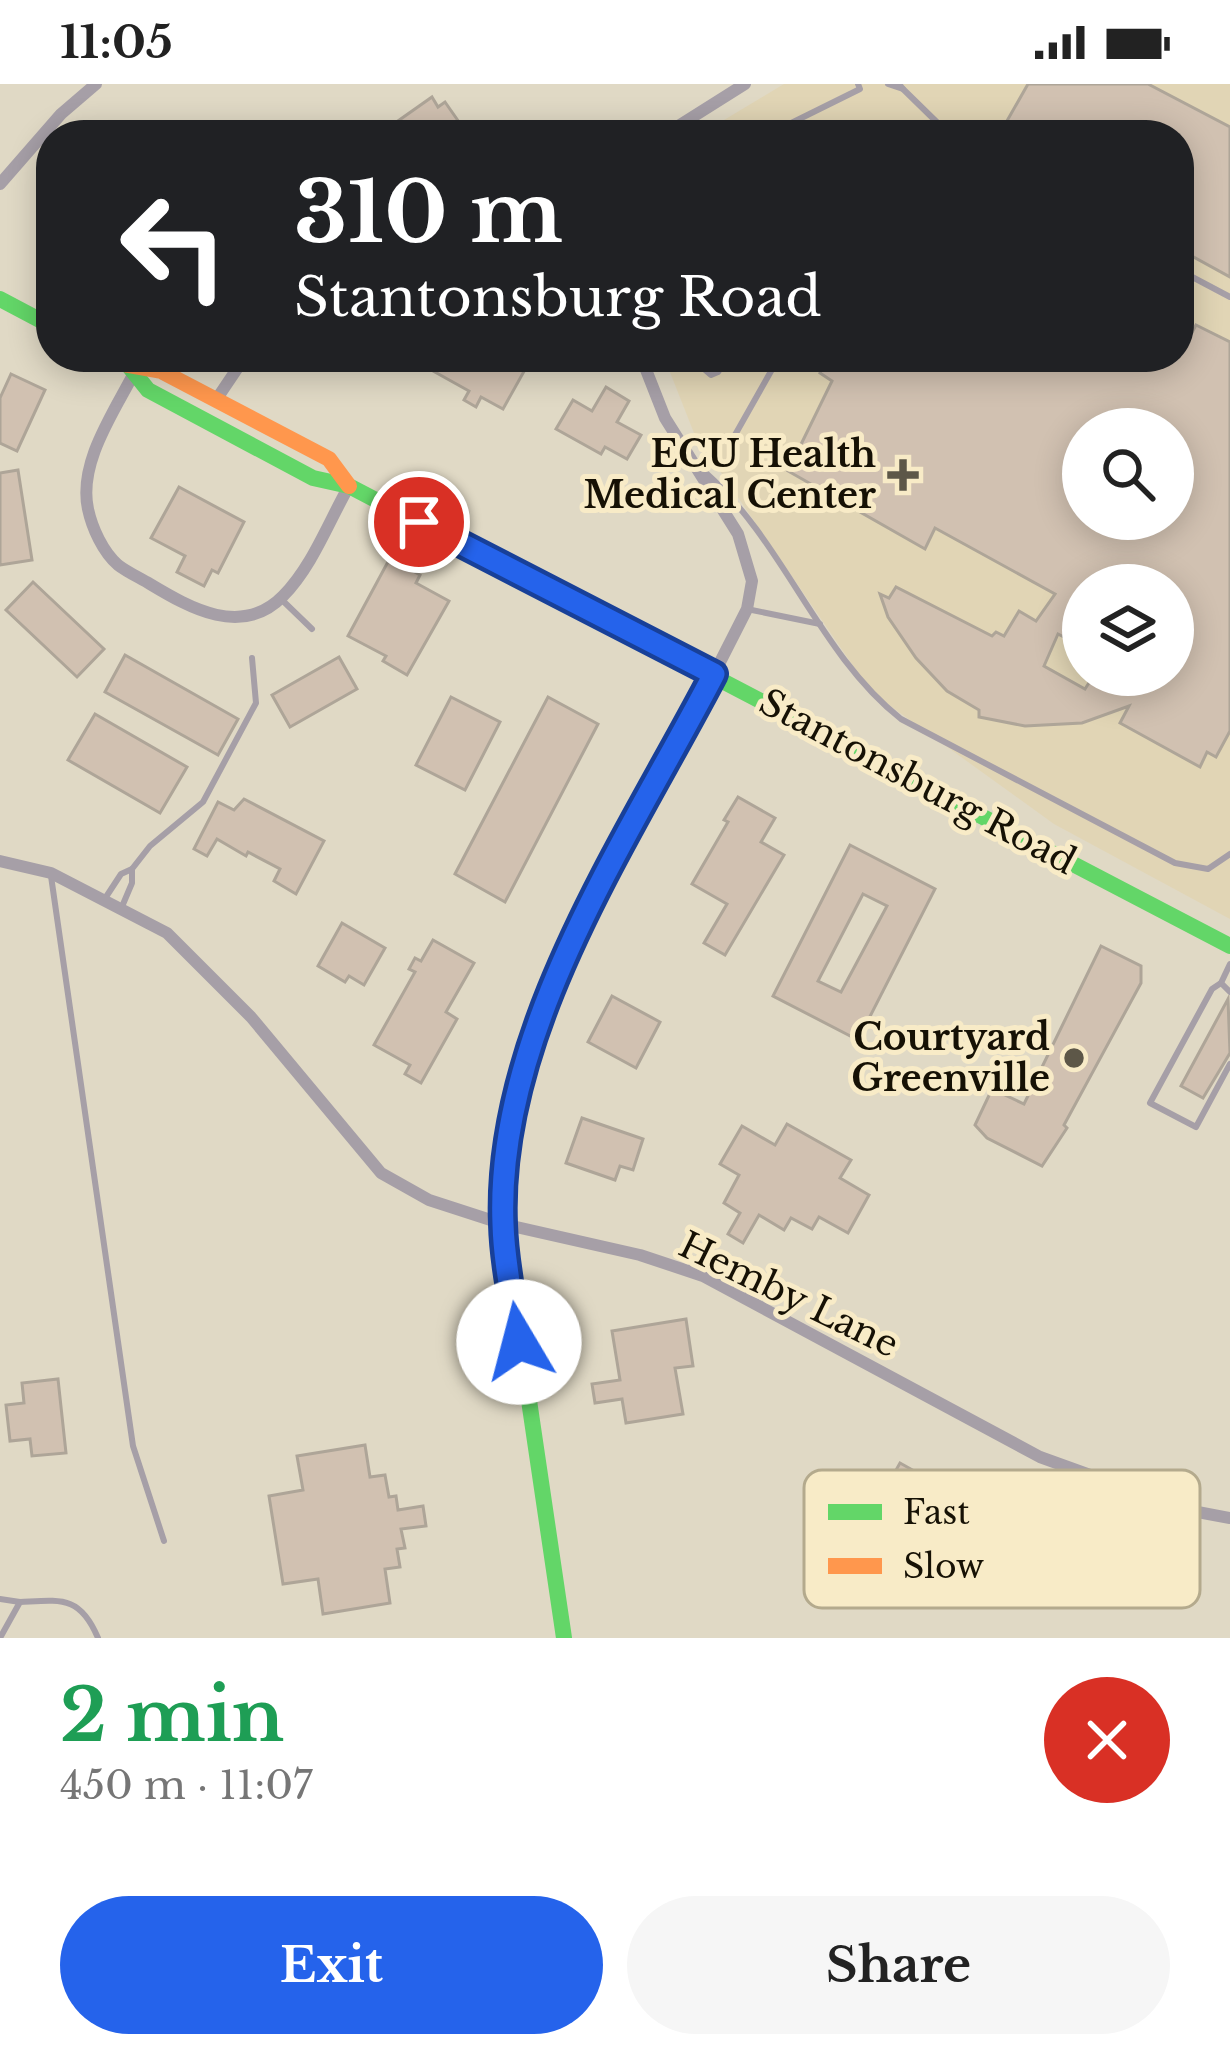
<!DOCTYPE html>
<html lang="en">
<head>
<meta charset="utf-8">
<style>
	body { margin:0; font-family:"Libre Baskerville",serif; background:#f6f6f6; color:#222; height:100vh; display:flex; flex-direction:column; font-size:45px; white-space:nowrap }
	* { box-sizing:border-box; margin:0 }
	p { font-size:39px; color:#767676 }
	.icon { flex:none; width:66px; height:66px; fill:none; stroke:currentColor; stroke-width:2; stroke-linecap:round; stroke-linejoin:round }
	.map { position:relative; height:1554px; overflow:hidden }
	.details { display:flex; flex-direction:column; background:#fff; flex:1 }
	.details>* { flex:none }
	.banner { position:absolute; left:36px; top:36px; width:1158px; height:252px; border-radius:48px; box-shadow:0 6px 30px #0003; background:#202124; color:#fff; overflow:hidden }
	.fabs { position:absolute; left:1062px; top:324px; display:grid; gap:24px }
	.fabs a { display:grid; place-items:center; width:132px; height:132px; border-radius:50%; background:#fff; box-shadow:0 6px 30px #0003; font-size:60px }
	.pin { position:absolute; display:grid; place-items:center; width:102px; height:102px; color:#fff; margin:-51px; border:6px solid #fff; border-radius:50%; box-shadow:0 3px 12px #0007 }
	.me { position:absolute; width:132px; margin:-66px; rotate:352deg; stroke-linejoin:round; filter:drop-shadow(0 0 9px #0008) }
	.turn { display:flex; align-items:center; gap:42px; height:252px; padding:0 60px; font-size:54px }
	.turn .icon { width:156px; height:156px; stroke-width:2.5 }
	.turn b { display:block; font-size:84px; line-height:102px }
	.round { display:grid; place-items:center; flex:none; width:126px; height:126px; border-radius:63px; background:#f6f6f6 }
	.head { display:flex; align-items:center; justify-content:space-between; height:204px; padding:0 60px }
	h1 { font-size:72px; font-weight:700; line-height:90px; color:#1e9e55 }
	.cta { display:flex; gap:24px; margin-top:auto; padding:24px 60px }
	.cta a { flex:1; height:138px; border-radius:72px; background:#2563eb; color:#fff; font-size:48px; font-weight:700; line-height:138px; text-align:center }
	.cta a+a { background:#f6f6f6; color:#222 }
	.status { display:flex; justify-content:space-between; align-items:center; height:84px; padding:0 60px; background:#fff; direction:ltr }
	.status svg { height:33px; fill:currentColor }
	.map>svg:first-child { display:block }
	.built { fill:#e1d5b5; fill-rule:evenodd }
	.building { fill:#d1c1b1; stroke:#aea598; stroke-width:3; fill-rule:evenodd }
	.lines { fill:none; stroke-linecap:round; stroke-linejoin:round }
	.lane { stroke:#a69fa7; stroke-width:6 }
	.street { stroke:#a69fa7; stroke-width:12 }
	.fast { stroke:#63d668; stroke-width:16 }
	.slow { stroke:#ff974d; stroke-width:16 }
	.route-casing { stroke:#184099; stroke-width:30 }
	.route { stroke:#2563eb; stroke-width:21 }
	.poi-dot { fill:#5d5748; stroke:#f8ebc7; stroke-width:4.5 }
	.labels { text-anchor:middle; stroke-width:10; stroke-linejoin:round; paint-order:stroke }
	.poi-label { font-size:36px; font-weight:bold; fill:#161105; stroke:#f8ebc7; text-anchor:end }
	.street-label { font-size:36px; fill:#161105; stroke:#f8ebc7 }
	.key { fill:#f8ebc7; stroke:#b4aa8d; stroke-width:3 }
	.key-label { font-size:33px; fill:#161105 }
</style>
</head>
<body>
<div class="status"><b>11:05</b><svg viewBox="0 0 49 12"><path d="M0 12V9h3v3zM5 12V6h3v6zM10 12V3h3v9zM15 12V0h3v12zM26 1h20v11H26zM47 4h2v5h-2z"/></svg></div>
<div class="map">
<svg width="1230" height="1554" viewBox="0 0 1230 1554">
	<rect width="100%" height="100%" fill="#e0d9c5"/>
	<path class="built" d="M784,0h446v835l-176,-95 -183,-132 -177,-259 -30,-76h515v-222h-480zM1083,345h90v90h-90zM1083,501h90v90h-90z"/>
	<g class="building">
		<polygon points="1028,0 1148,0 1230,43 1230,193 1179,165 1179,51 999,51"/>
		<polygon points="432,13 438,23 445,18 468,51 378,51"/>
		<path d="M1196,241l34,17v389l-14,26 -9,-5 -7,15 -80,-44 9,-17 -47,17 -57,3 -46,-9v-7l-32,-19 -31,-33 -28,-41 -8,-23 9,4 7,-11 96,49 4,-4 8,4 15,-25 17,10 19,-27 -120,-66 -10,21 -137,-78 44,-90 -12,-8 8,-16h351zM1083,345h90v90h-90zM1083,501h90v90h-79l-9,14 -41,-23 14,-32 25,13z"/>
		<polygon points="408,273 532,273 503,325 481,313 476,323 464,316 469,307"/>
		<polygon points="11,290 45,306 17,367 0,359 0,314"/>
		<polygon points="606,303 629,317 617,338 641,351 627,375 605,363 601,370 556,345 573,316 592,327"/>
		<polygon points="18,386 32,476 0,481 0,389"/>
		<polygon points="179,403 244,438 218,489 212,486 204,502 177,488 185,472 151,454"/>
		<polygon points="390,474 420,491 416,499 449,517 407,591 383,577 386,572 348,552"/>
		<polygon points="33,498 104,565 77,593 6,526"/>
		<polygon points="125,571 238,635 218,671 105,608"/>
		<polygon points="339,573 357,605 290,643 272,611"/>
		<polygon points="451,613 500,638 465,706 416,681"/>
		<polygon points="548,613 598,640 505,818 455,790"/>
		<polygon points="95,630 187,683 160,729 68,676"/>
		<polygon points="738,713 775,734 761,758 784,771 725,871 704,859 727,820 692,800 728,738 724,736"/>
		<polygon points="244,715 324,757 296,810 274,797 280,785 248,768 246,772 217,755 207,772 194,765 218,718 234,726"/>
		<path d="M850,761l85,44 -77,151 -85,-44zM863,810l24,12 -46,86 -23,-11z"/>
		<polygon points="342,839 385,864 364,901 349,892 345,898 318,882"/>
		<polygon points="433,856 474,879 446,928 457,935 421,999 405,990 410,981 374,961 415,888 409,885 415,874 421,877"/>
		<polygon points="1101,862 1141,882 1141,899 1064,1041 1067,1044 1042,1082 987,1054 975,1041 992,1005 1024,1020"/>
		<polygon points="612,912 660,938 636,984 588,958"/>
		<polygon points="1228,915 1230,969 1203,1014 1181,1002"/>
		<polygon points="582,1034 643,1055 633,1086 620,1082 615,1096 566,1079"/>
		<polygon points="787,1040 851,1076 840,1094 869,1111 848,1149 819,1133 812,1145 791,1134 784,1146 759,1131 743,1159 728,1150 740,1129 724,1119 739,1091 720,1080 742,1042 775,1061"/>
		<polygon points="686,1235 693,1282 675,1284 683,1330 626,1339 622,1315 595,1319 592,1300 620,1296 612,1247"/>
		<polygon points="58,1295 66,1369 32,1372 30,1355 10,1357 6,1321 24,1319 22,1299"/>
		<polygon points="365,1361 370,1393 385,1391 389,1413 396,1412 398,1426 423,1422 426,1442 401,1445 405,1464 397,1465 400,1483 385,1485 390,1519 323,1530 318,1495 283,1500 269,1412 303,1406 297,1372"/>
		<polygon points="900,1379 925,1393 921,1400 930,1405 922,1419 931,1424 909,1469 864,1443"/>
	</g>
	<g class="lines">
		<g class="lane">
			<polyline points="888,0 903,5 899,0"/>
			<polyline points="903,5 950,51"/>
			<polyline points="767,51 860,5 858,0"/>
			<polyline points="1179,186 1230,213"/>
			<polyline points="699,273 704,285 711,291 718,288 728,273"/>
			<polyline points="731,358 779,273"/>
			<path d="M706,389c79,70 112,180 195,246l274,144 33,6 22,-15"/>
			<polyline points="281,515 312,545"/>
			<polyline points="747,525 820,540"/>
			<polyline points="132,785 150,762 203,718 256,619 252,574"/>
			<polyline points="51,792 133,1362 164,1457"/>
			<polyline points="104,816 121,790 132,785 132,799 121,825"/>
			<polyline points="1230,880 1221,899 1212,905 1150,1019 1196,1043 1230,980"/>
			<polyline points="1221,899 1230,908"/>
			<polyline points="0,1515 20,1518"/>
			<path d="M0,1554l20,-36c41,-2 60,-7 78,36"/>
		</g>
		<g class="street">
			<polyline points="623,51 640,44 661,51"/>
			<polyline points="664,51 745,0"/>
			<polyline points="0,100 61,30 96,0"/>
			<polyline points="641,273 665,334 738,450 752,497 747,525 714,590"/>
			<path d="M134,289c-20,39 -56,90 -46,136 4,19 15,43 30,56 9,7 22,13 32,19 40,24 92,54 133,12 29,-29 46,-75 66,-110"/>
			<polyline points="216,316 245,273"/>
			<polyline points="0,777 51,789 167,849 251,933 381,1089 429,1116 503,1140 640,1171 703,1192 1040,1373 1187,1426 1230,1434"/>
		</g>
		<g class="fast">
			<polyline points="0,215 51,242"/>
			<polyline points="128,281 148,306 313,394 349,402 1230,862"/>
			<polyline points="564,1554 503,1140 512,1031 524,978 557,893 714,590"/>
		</g>
		<polyline class="slow" points="112,273 128,281 161,287 329,375 349,402"/>
	</g>
	<g class="lines">
		<defs>
			<path id="route" d="M419,438l295,152c-86,165 -219,358 -211,550 1,39 10,79 16,118"/>
		</defs>
		<use href="#route" class="route-casing"/>
		<use href="#route" class="route"/>
	</g>
	<g class="poi-dot">
		<path d="M897 373h12v12h12v12h-12v12h-12v-12h-12v-12h12z"/>
		<circle cx="1074" cy="974" r="12"/>
	</g>
	<g class="labels">
		<g class="poi-label">
			<text x="876" y="383">ECU Health<tspan x="876" dy="41">Medical Center</tspan></text>
			<text x="1050" y="966">Courtyard<tspan x="1050" dy="41">Greenville</tspan></text>
		</g>
		<g class="street-label">
			<text transform="translate(918 697) rotate(28)" y="13">Stantonsburg Road</text>
			<text transform="translate(789 1210) rotate(26)" y="13">Hemby Lane</text>
		</g>
	</g>
	<rect x="804" y="1386" width="396" height="138" rx="18" class="key"/>
	<rect x="828" y="1420" width="54" height="16" fill="#63d668"/>
	<rect x="828" y="1474" width="54" height="16" fill="#ff974d"/>
	<g class="key-label">
		<text x="903" y="1440">Fast</text>
		<text x="903" y="1494">Slow</text>
	</g>
</svg>
<div class="fabs">
<a><svg class="icon" aria-label="search" viewBox="0 0 24 24"><circle cx="10" cy="10" r="6"/><path d="M15 15l6 6"/></svg></a>
<a><svg class="icon" aria-label="layers" viewBox="0 0 24 24"><path d="M12 4l9 5-9 5-9-5zM3 14l9 5 9-5"/></svg></a>
</div>
<div class="pin" style="left:419px;top:438px;background:#d93025"><svg class="icon" aria-label="arrive" viewBox="0 0 24 24"><path d="M6 21V4h12l-3 4 3 4H6"/></svg></div>
<svg class="me" style="left:519px;top:1258px" viewBox="-20 -20 40 40"><circle r="19" fill="#fff"/><path d="M0-13L10 11 0 6-10 11z" fill="#2563eb"/></svg>
<div class="banner">
<div class="turn"><svg class="icon" aria-label="left" viewBox="0 0 24 24"><path d="M17 20v-9H6M10 6l-5 5 5 5"/></svg><div><b>310 m</b>Stantonsburg Road</div></div>
</div>
</div>
<section class="details">
<div class="head"><div><h1>2 min</h1><p>450 m · 11:07</p></div><a class="round" style="background:#d93025;color:#fff"><svg class="icon" aria-label="close" viewBox="0 0 24 24"><path d="M6 6l12 12M18 6L6 18"/></svg></a></div>
<div class="cta"><a>Exit</a><a>Share</a></div>
</section>
</body>
</html>
